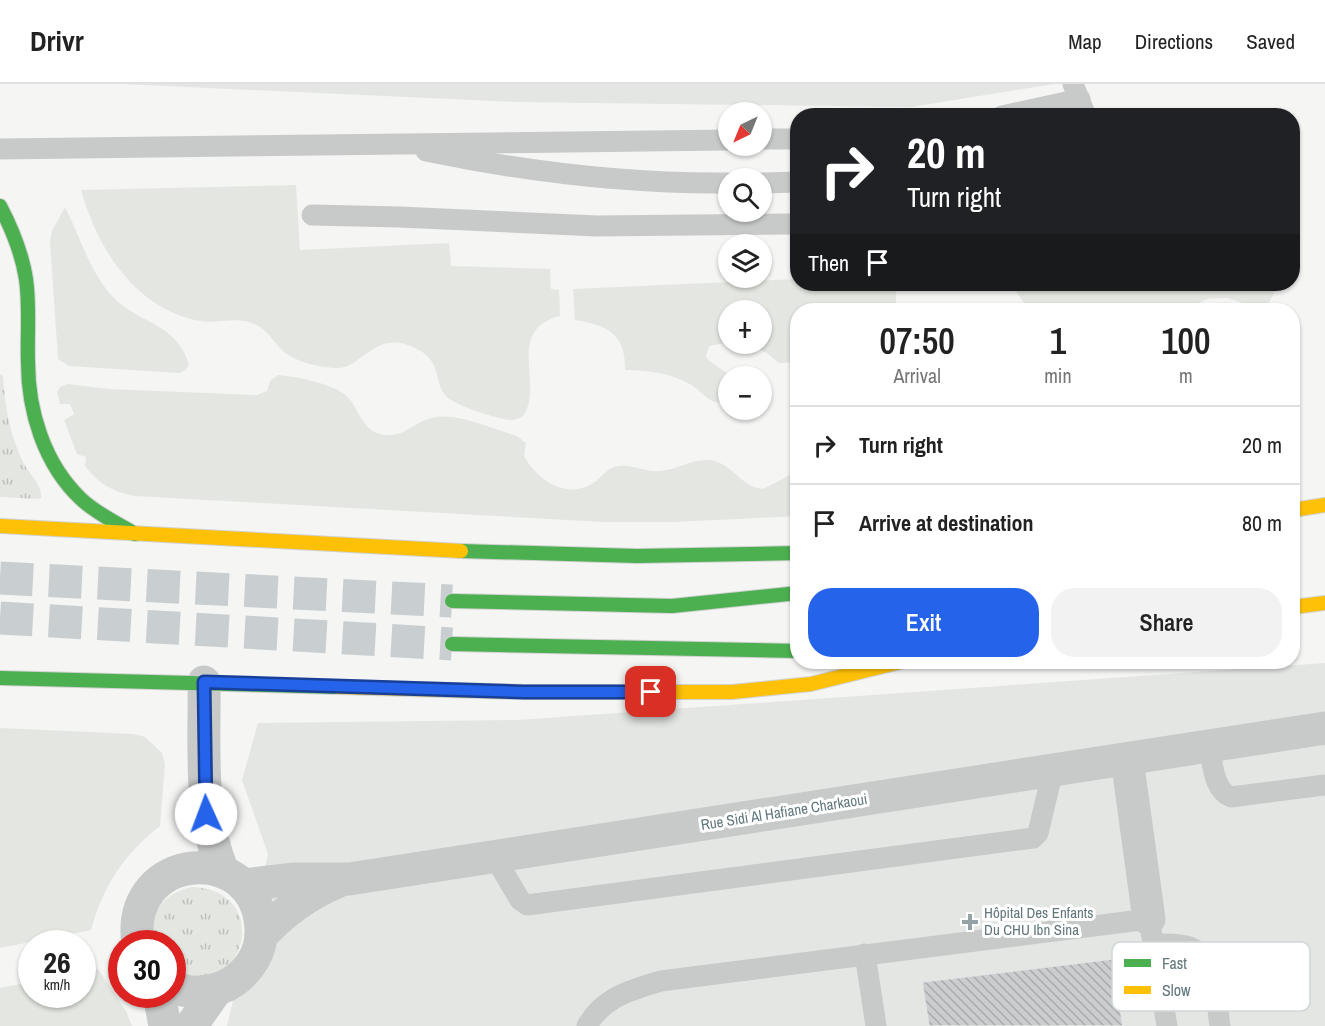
<!DOCTYPE html>
<html lang="en">
<head>
<meta charset="utf-8">
<style>
	body { margin:0; font-family:"Archivo Narrow",sans-serif; background:#f2f2f2; color:#222; height:100vh; display:flex; flex-direction:column; font-size:22px; white-space:nowrap }
	* { box-sizing:border-box; margin:0 }
	p { font-size:20px; color:#767676 }
	.icon { flex:none; width:33px; height:33px; fill:none; stroke:currentColor; stroke-width:2; stroke-linecap:round; stroke-linejoin:round }
	.map { position:relative; flex:1; overflow:hidden }
	.panel { position:absolute; left:790px; top:219px; width:510px; height:366px; display:flex; flex-direction:column; background:#fff; border-radius:24px; box-shadow:0 2px 4px #0004 }
	.panel>* { flex:none }
	.banner { position:absolute; left:790px; top:24px; width:510px; height:183px; border-radius:24px; box-shadow:0 2px 4px #0004; background:#202124; color:#fff; overflow:hidden }
	.needle { width:39px; rotate:223deg }
	.buttons { position:absolute; left:718px; top:18px; display:grid; gap:12px }
	.buttons a { display:grid; place-items:center; width:54px; height:54px; border-radius:50%; background:#fff; box-shadow:0 2px 4px #0004; font-size:30px }
	.speed { position:absolute; left:18px; top:846px; display:flex; gap:12px; font-size:30px; font-weight:700; text-align:center }
	.speed>* { display:grid; place-content:center; width:78px; height:78px; border-radius:50%; background:#fff; box-shadow:0 2px 4px #0004; line-height:1 }
	.speed small { font-size:15px; font-weight:400 }
	.speed .limit { border:9px solid #d22; background:#fff; color:#111 }
	.pin { position:absolute; display:grid; place-items:center; width:51px; height:51px; color:#fff; margin:-26px; border-radius:12px; box-shadow:0 3px 9px #0006 }
	.me { position:absolute; width:66px; margin:-33px; rotate:358deg; stroke-linejoin:round; filter:drop-shadow(0 0 4px #0008) }
	.turn { display:flex; align-items:center; gap:21px; height:126px; padding:0 18px; font-size:27px }
	.turn .icon { width:78px; height:78px; stroke-width:2.5 }
	.turn b { display:block; font-size:42px; line-height:51px }
	.then { display:flex; align-items:center; height:57px; padding:0 18px; background:#0003; gap:12px; font-size:22px }
	.eta { display:flex; justify-content:space-evenly; align-items:center; height:102px; text-align:center }
	.eta b { font-size:36px; font-weight:600; line-height:42px }
	.button { display:flex; gap:12px; margin-top:auto; padding:12px 18px }
	.button a { flex:1; height:69px; border-radius:24px; background:#2563eb; color:#fff; font-size:24px; font-weight:600; line-height:69px; text-align:center }
	.button a+a { background:#f2f2f2; color:#222 }
	ul { padding:0; list-style:none }
	li { display:flex; align-items:center; gap:18px; height:78px; padding:0 18px; border-top:2px solid #e0e0e0 }
	li div { flex:1 }
	li b { display:block; font-size:22px }
	li em { font-style:normal }
	header { display:flex; align-items:center; gap:36px; box-sizing:border-box; height:84px; padding:0 30px; background:#fff; border-bottom:2px solid #e0e0e0 }
	header strong { font-size:28px }
	nav { display:flex; gap:33px; margin-inline-start:auto; font-size:21px }
	.map>svg:first-child { display:block }
	.built { fill:#e4e6e4 }
	.grass { fill:url(#grass-tufts) }
	.green { fill:#e4e7e1 }
	.building { fill:url(#building-back-hatch); stroke:#e4e4e4; stroke-width:1.5 }
	.lines { fill:none; stroke-linecap:round; stroke-linejoin:round }
	.primary-tunnel { stroke:#c9cfd0; stroke-width:33; stroke-dasharray:33 16; stroke-linecap:butt }
	.fast-casing { stroke:#d0d1d1; stroke-width:16 }
	.slow-casing { stroke:#d0d1d1; stroke-width:16 }
	.lane { stroke:#c8caca; stroke-width:21 }
	.street { stroke:#c8caca; stroke-width:33 }
	.fast { stroke:#4caf50; stroke-width:14 }
	.slow { stroke:#ffc107; stroke-width:14 }
	.route-casing { stroke:#184099; stroke-width:15 }
	.route { stroke:#2563eb; stroke-width:10 }
	.poi-dot { fill:#95a3a7; stroke:#fff; stroke-width:2 }
	.labels { text-anchor:middle; stroke-width:6; stroke-linejoin:round; paint-order:stroke }
	.street-label { font-size:15px; fill:#62777d; stroke:#fff }
	.poi-label { font-size:15px; fill:#62777d; stroke:#fff; text-anchor:start }
	.key { fill:#fff; stroke:#d0d6d8; stroke-width:1.5 }
	.key-label { font-size:16px; fill:#62777d }
</style>
</head>
<body>
<header>
<strong>Drivr</strong>
<nav><a>Map</a><a>Directions</a><a>Saved</a></nav>
</header>
<div class="map">
<svg width="1325" height="942" viewBox="0 0 1325 942">
	<defs>
		<pattern id="grass-tufts" width="24" height="20" patternUnits="userSpaceOnUse" patternTransform="scale(1.5)"><rect width="24" height="20" fill="#e4e7e1"/><path d="M3 7l-1-3M5 7V3M7 7l1-3M15 17l-1-3M17 17v-4M19 17l1-3" fill="none" stroke="#bcc0bc"/></pattern>
		<pattern id="building-back-hatch" width="6" height="6" patternUnits="userSpaceOnUse" patternTransform="scale(1.5)"><rect width="6" height="6" fill="#cbcdce"/><path d="M-1 5l2 2M0 0l6 6M5-1l2 2" fill="none" stroke="#a8abac"/></pattern>
	</defs>
	<rect width="100%" height="100%" fill="#f5f5f4"/>
	<g class="built">
		<polygon points="122,0 1054,0 911,23 514,18"/>
		<polygon points="1325,579 1325,942 227,942 268,770 242,696 258,639 518,636"/>
	</g>
	<g class="grass">
		<path d="M0,290l3,2c2,31 7,60 21,88 6,11 19,22 17,34l-3,1 -38,-2z"/>
		<path d="M191,803c82,1 58,116 -18,83l-1,-26 -19,-1c-2,-31 6,-47 38,-56z"/>
	</g>
	<g class="green">
		<path d="M296,101l4,65 149,-7 2,23 99,3 1,20 8,1 1,26c-56,14 -15,69 -37,100 -4,2 -8,5 -13,4 -10,0 -56,-15 -63,-23 -15,-14 -2,-36 -34,-50 -38,-17 -52,21 -74,21 -18,0 -47,-6 -59,-20 -8,-9 -14,-19 -26,-24 -18,-8 -36,0 -54,-3 -64,-11 -103,-73 -119,-131z"/>
		<path d="M65,123c16,31 23,62 47,89 27,29 63,25 77,68l-3,6 -7,3 -110,-7 -11,-7 -8,-117 2,-11z"/>
		<path d="M798,195v5h98v26h-98v52l-19,1 -12,-10 -23,-9h18v-34h-33v32l-20,4 -3,10 2,4 23,16h-2v21c-5,4 -11,7 -17,4 -7,-4 -13,-11 -19,-15 -21,-13 -44,-16 -68,-16 1,-36 -18,-45 -50,-50l-2,-31z"/>
		<polygon points="1015,200 1279,200 1265,226 1227,214 1208,215 1181,226 1029,226 1017,209"/>
		<path d="M278,291c16,1 54,9 66,19 15,11 16,35 36,40 24,6 34,-14 56,-17 25,-3 56,12 81,19l9,7 -2,13c13,24 45,46 72,25 7,-6 12,-13 22,-15 14,-2 27,6 41,5 17,-1 33,-12 50,-11 23,2 31,27 54,29l35,-18v45l-125,6h-70l-468,-26c-22,-4 -36,-12 -50,-30l1,-9 -9,-3 -13,-34 10,-6 -4,-10h-10l-3,-12 3,-5 8,-3 41,5 148,6 10,-4 3,-10z"/>
		<path d="M0,644l134,6 11,3 17,16 3,11 -5,62c-36,28 -57,60 -69,104l-91,18z"/>
		<polygon points="98,885 126,927 132,942 0,942 0,904 31,898 32,910 82,910 83,888"/>
	</g>
	<polygon class="building" points="1112,875 1123,942 929,942 922,898"/>
	<g class="lines">
		<g class="primary-tunnel">
			<polyline points="0,494 452,517"/>
			<polyline points="0,534 452,560"/>
		</g>
		<defs>
			<g id="fast">
				<path d="M0,122c12,23 22,47 26,73 4,28 1,55 2,83 0,49 16,102 53,137 16,15 36,24 54,35"/>
				<polyline points="461,467 637,472 798,469"/>
				<polyline points="452,517 672,522 798,509"/>
				<polyline points="452,560 798,567"/>
				<polyline points="0,594 337,603"/>
			</g>
			<g id="slow">
				<polyline points="1293,426 1325,421"/>
				<polyline points="0,442 461,467"/>
				<polyline points="1293,523 1325,519"/>
				<polyline points="337,603 524,608 732,608 811,600 900,578"/>
			</g>
		</defs>
		<use href="#fast" class="fast-casing"/>
		<use href="#slow" class="slow-casing"/>
		<g class="lane">
			<polyline points="1073,0 1086,32"/>
			<polyline points="1002,32 1080,15"/>
			<polyline points="762,55 798,55"/>
			<polyline points="0,65 729,56"/>
			<path d="M426,67c101,21 200,33 303,32"/>
			<polyline points="762,99 798,98"/>
			<polyline points="312,131 399,133 597,142 798,140"/>
			<path d="M1209,663c4,16 4,43 22,50l94,-12"/>
			<polyline points="494,772 520,816 527,821 1033,754 1038,749 1053,686"/>
			<path d="M1153,860c11,0 27,-1 37,3 27,10 26,55 30,79"/>
			<polyline points="865,870 876,942"/>
			<path d="M587,942c16,-29 44,-36 74,-45l488,-62 18,107"/>
		</g>
		<g class="street">
			<path d="M204,598c1,63 -6,130 19,190"/>
			<polyline points="1127,675 1149,835"/>
			<polyline points="243,801 295,795 349,795 1325,644"/>
			<path d="M261,852c22,-24 45,-41 76,-54"/>
			<path d="M138,860c-14,-94 120,-104 123,-14 1,21 -11,39 -27,51 -17,12 -43,15 -62,5"/>
			<polyline points="159,910 165,942"/>
			<polyline points="191,942 217,905"/>
		</g>
		<use href="#fast" class="fast"/>
		<use href="#slow" class="slow"/>
	</g>
	<g class="lines">
		<defs>
			<polyline id="route" points="206,730 204,598 524,608 651,608"/>
		</defs>
		<use href="#route" class="route-casing"/>
		<use href="#route" class="route"/>
	</g>
	<path class="poi-dot" d="M967 829h6v6h6v6h-6v6h-6v-6h-6v-6h6z"/>
	<g class="labels">
		<g class="street-label">
			<text transform="translate(784 728) rotate(-9)" y="5">Rue Sidi Al Hafiane Charkaoui</text>
		</g>
		<g class="poi-label">
			<text x="984" y="834">Hôpital Des Enfants<tspan x="984" dy="17">Du CHU Ibn Sina</tspan></text>
		</g>
	</g>
	<rect x="1112" y="858" width="198" height="69" rx="9" class="key"/>
	<rect x="1124" y="875" width="27" height="8" fill="#4caf50"/>
	<rect x="1124" y="902" width="27" height="8" fill="#ffc107"/>
	<g class="key-label">
		<text x="1162" y="885">Fast</text>
		<text x="1162" y="912">Slow</text>
	</g>
</svg>
<div class="buttons">
<a><svg class="needle" viewBox="-14 -14 28 28"><path d="M0-13l5 13h-10z" fill="#e53935"/><path d="M0 13l5-13h-10z" fill="#767676"/></svg></a>
<a><svg class="icon" aria-label="search" viewBox="0 0 24 24"><circle cx="10" cy="10" r="6"/><path d="M15 15l6 6"/></svg></a>
<a><svg class="icon" aria-label="layers" viewBox="0 0 24 24"><path d="M12 4l9 5-9 5-9-5zM3 14l9 5 9-5"/></svg></a>
<a>+</a>
<a>−</a>
</div>
<div class="speed"><div>26<small>km/h</small></div><div class="limit">30</div></div>
<div class="pin" style="left:651px;top:608px;background:#d93025"><svg class="icon" aria-label="arrive" viewBox="0 0 24 24"><path d="M6 21V4h12l-3 4 3 4H6"/></svg></div>
<svg class="me" style="left:206px;top:730px" viewBox="-20 -20 40 40"><circle r="19" fill="#fff"/><path d="M0-13L10 11 0 6-10 11z" fill="#2563eb"/></svg>
<div class="banner">
<div class="turn"><svg class="icon" aria-label="right" viewBox="0 0 24 24"><path d="M7 20v-9h11M14 6l5 5-5 5"/></svg><div><b>20 m</b>Turn right</div></div>
<div class="then">Then<svg class="icon" aria-label="arrive" viewBox="0 0 24 24"><path d="M6 21V4h12l-3 4 3 4H6"/></svg></div>
</div>
<section class="panel">
<div class="eta">
<div><b>07:50</b><p>Arrival</p></div>
<div><b>1</b><p>min</p></div>
<div><b>100</b><p>m</p></div>
</div>
<ul>
<li><svg class="icon" aria-label="right" viewBox="0 0 24 24"><path d="M7 20v-9h11M14 6l5 5-5 5"/></svg><div><b>Turn right</b></div><em>20 m</em></li>
<li><svg class="icon" aria-label="arrive" viewBox="0 0 24 24"><path d="M6 21V4h12l-3 4 3 4H6"/></svg><div><b>Arrive at destination</b></div><em>80 m</em></li>
</ul>
<div class="button"><a>Exit</a><a>Share</a></div>
</section>
</div>
</body>
</html>
